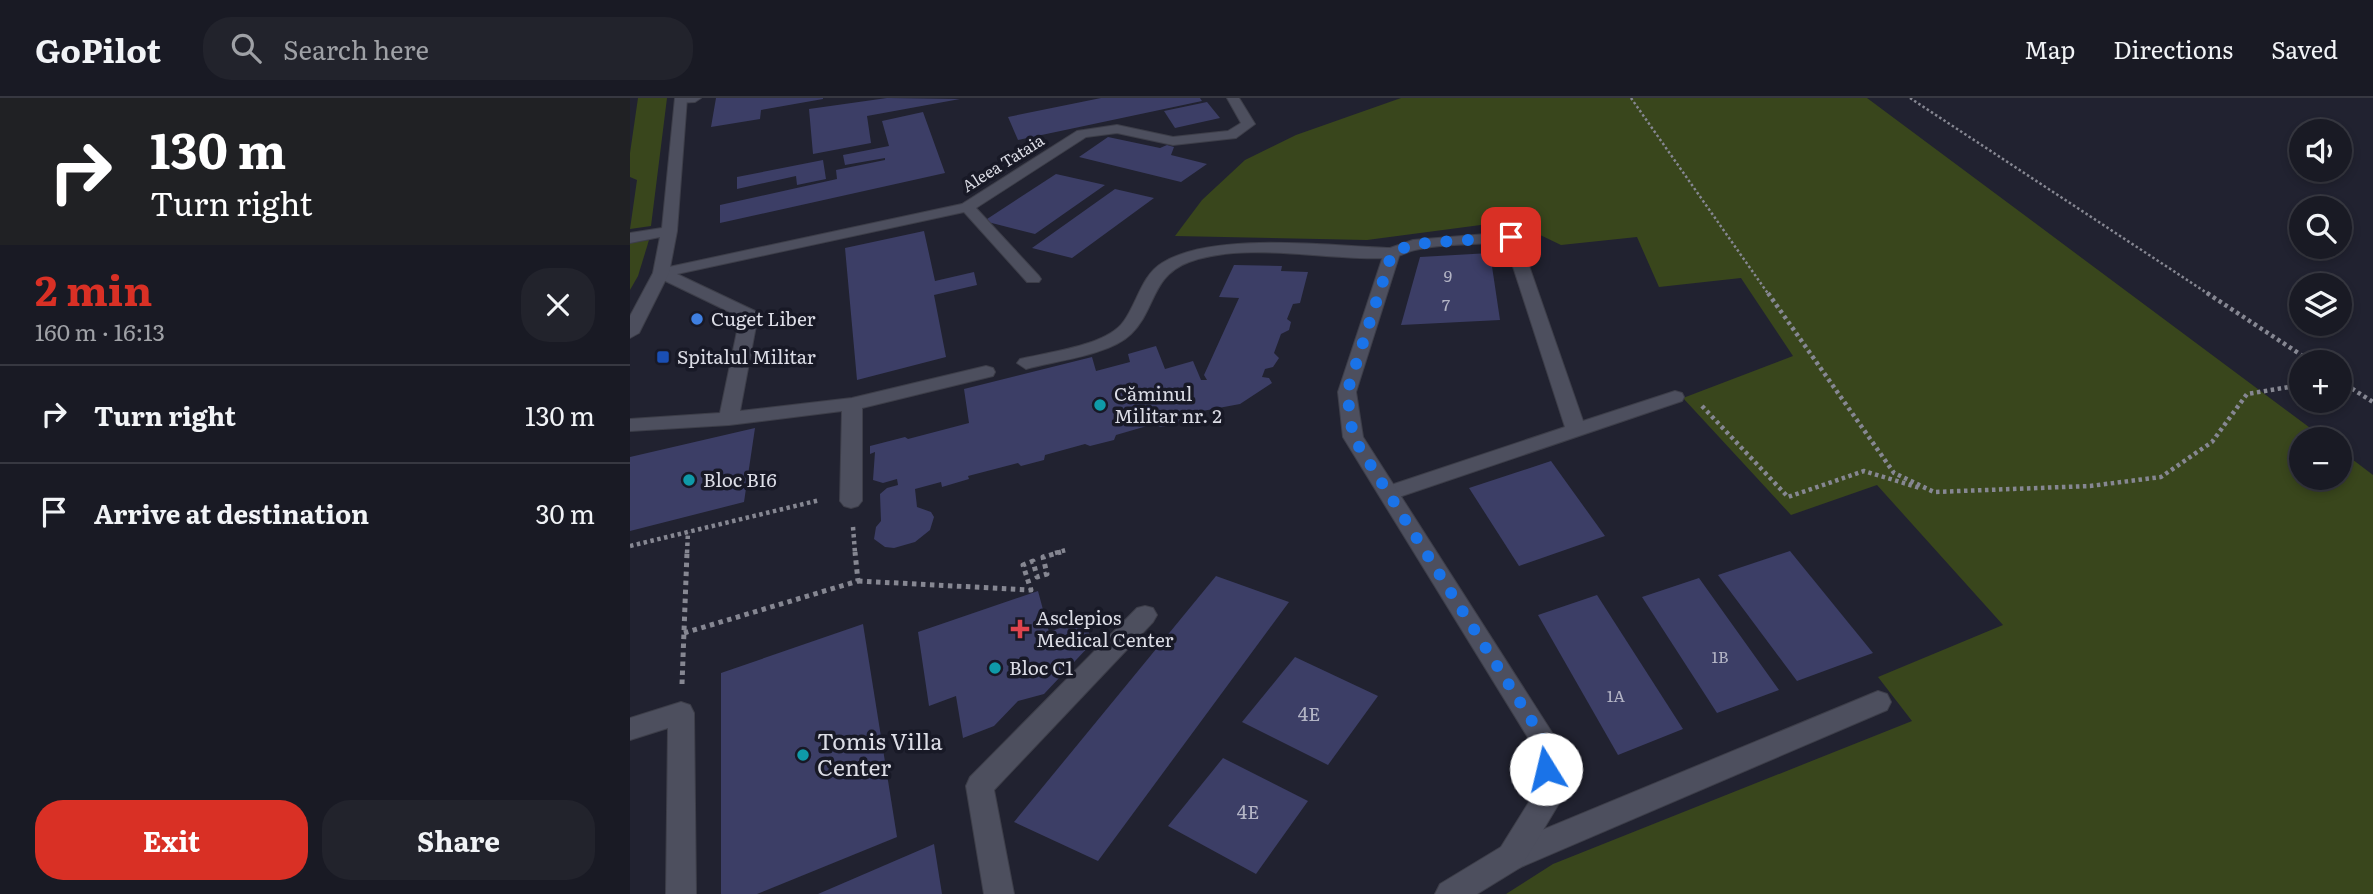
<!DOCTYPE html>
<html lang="en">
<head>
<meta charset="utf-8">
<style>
	body { margin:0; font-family:Literata,serif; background:#22232c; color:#f1f3f6; height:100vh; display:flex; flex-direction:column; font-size:26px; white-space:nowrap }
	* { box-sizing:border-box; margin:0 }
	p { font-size:23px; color:#9fa1a6 }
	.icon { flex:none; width:38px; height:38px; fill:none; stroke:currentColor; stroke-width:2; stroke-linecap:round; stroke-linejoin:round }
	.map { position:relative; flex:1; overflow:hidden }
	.drawer { display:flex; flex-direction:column; background:#191a24; width:630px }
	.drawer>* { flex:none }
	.hud { background:#202124; color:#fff; overflow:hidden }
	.controls { position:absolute; left:1659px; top:21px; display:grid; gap:14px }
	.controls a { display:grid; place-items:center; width:63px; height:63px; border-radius:50%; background:#191a24; box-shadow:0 4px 10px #0003,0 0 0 2px #373841; font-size:35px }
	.pin { position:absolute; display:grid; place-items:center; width:60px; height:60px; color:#fff; margin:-30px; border-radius:14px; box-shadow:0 4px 10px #0006 }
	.me { position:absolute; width:77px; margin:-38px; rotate:351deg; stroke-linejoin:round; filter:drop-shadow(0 0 5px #0008) }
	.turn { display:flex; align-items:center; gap:24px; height:147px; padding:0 35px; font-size:32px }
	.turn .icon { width:91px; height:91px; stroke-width:2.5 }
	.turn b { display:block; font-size:49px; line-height:60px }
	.round { display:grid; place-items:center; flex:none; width:74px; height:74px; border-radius:28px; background:#22232c }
	.head { display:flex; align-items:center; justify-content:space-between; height:119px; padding:0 35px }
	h1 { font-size:42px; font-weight:700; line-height:52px; color:#d93025 }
	.action { display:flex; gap:14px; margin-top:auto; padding:14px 35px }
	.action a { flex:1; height:80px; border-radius:28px; background:#d93025; color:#fff; font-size:28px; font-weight:700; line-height:80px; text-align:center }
	.action a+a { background:#22232c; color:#f1f3f6 }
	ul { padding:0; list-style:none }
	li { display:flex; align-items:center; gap:21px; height:98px; padding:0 35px; border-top:2px solid #373841 }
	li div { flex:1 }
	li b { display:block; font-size:26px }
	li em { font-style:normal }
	header { display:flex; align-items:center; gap:42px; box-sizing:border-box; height:98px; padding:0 35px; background:#191a24; border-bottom:2px solid #373841 }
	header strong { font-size:33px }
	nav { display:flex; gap:38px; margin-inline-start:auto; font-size:24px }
	.search { width:490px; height:63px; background:#22232c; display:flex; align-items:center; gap:18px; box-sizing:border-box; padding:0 24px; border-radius:28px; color:#9fa1a6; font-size:26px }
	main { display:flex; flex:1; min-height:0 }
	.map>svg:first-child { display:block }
	.green { fill:#39461c }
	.building { fill:#3c3e66 }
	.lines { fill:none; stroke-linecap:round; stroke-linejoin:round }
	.lane-casing { stroke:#3d3e49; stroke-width:2 }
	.street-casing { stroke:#3d3e49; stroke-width:2 }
	.secondary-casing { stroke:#3d3e49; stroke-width:2 }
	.path-far2 { stroke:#868792; stroke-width:2.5; stroke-dasharray:2.5 2.5; stroke-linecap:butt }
	.path-far1 { stroke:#868792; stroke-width:4.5; stroke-dasharray:3.5 3.5; stroke-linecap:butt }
	.path { stroke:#868792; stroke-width:5; stroke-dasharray:4.5 4.5; stroke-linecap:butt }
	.lane { fill:#4d4f5e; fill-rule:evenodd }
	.street { fill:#4d4f5e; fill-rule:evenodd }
	.secondary { fill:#4d4f5e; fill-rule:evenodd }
	.route { stroke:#1a73e8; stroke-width:12; stroke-dasharray:0 21.6 }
	.shop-dot { fill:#3f7fe0; stroke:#181926; stroke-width:2.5 }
	.transit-dot { fill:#1a4fb4; stroke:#181926; stroke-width:2.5 }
	.culture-dot { fill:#0f9aa8; stroke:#181926; stroke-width:2.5 }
	.health-dot { fill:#e0444e; stroke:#181926; stroke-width:2.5 }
	.labels { text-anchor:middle; stroke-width:7; stroke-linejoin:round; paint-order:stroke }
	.far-street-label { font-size:16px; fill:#dbdce5; stroke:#181926 }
	.number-label { font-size:16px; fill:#b3b4c5 }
	.poi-label { font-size:19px; fill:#dbdce5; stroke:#181926; text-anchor:start }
	.near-number-label { font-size:19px; fill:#b3b4c5 }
	.near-poi-label { font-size:23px; fill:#dbdce5; stroke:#181926; text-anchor:start }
</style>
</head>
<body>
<header>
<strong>GoPilot</strong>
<div class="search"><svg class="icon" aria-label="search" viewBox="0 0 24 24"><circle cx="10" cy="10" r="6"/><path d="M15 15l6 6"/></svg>Search here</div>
<nav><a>Map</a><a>Directions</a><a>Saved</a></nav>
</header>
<main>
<section class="drawer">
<div class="hud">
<div class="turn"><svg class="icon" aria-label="right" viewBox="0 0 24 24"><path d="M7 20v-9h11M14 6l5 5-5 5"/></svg><div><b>130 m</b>Turn right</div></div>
</div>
<div class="head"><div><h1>2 min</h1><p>160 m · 16:13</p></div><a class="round"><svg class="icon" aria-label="close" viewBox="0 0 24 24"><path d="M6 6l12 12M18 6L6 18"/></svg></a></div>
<ul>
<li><svg class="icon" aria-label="right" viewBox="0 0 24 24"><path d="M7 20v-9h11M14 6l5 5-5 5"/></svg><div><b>Turn right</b></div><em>130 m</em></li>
<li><svg class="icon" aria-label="arrive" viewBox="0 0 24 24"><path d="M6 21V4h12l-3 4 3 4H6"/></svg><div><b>Arrive at destination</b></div><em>30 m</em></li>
</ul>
<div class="action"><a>Exit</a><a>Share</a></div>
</section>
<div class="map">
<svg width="1743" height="796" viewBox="0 0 1743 796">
	<rect width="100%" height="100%" fill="#212230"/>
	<g class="green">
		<polygon points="8,0 37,0 21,128 0,131 7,82 0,79 0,55"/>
		<polygon points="771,0 1237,0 1695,341 1671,341 1671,380 1710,380 1710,352 1743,377 1743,796 876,796 923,766 1282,623 1248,579 1373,527 1247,387 1161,417 1053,300 1163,258 1111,180 1029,189 1007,139 931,147 881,123 737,142 545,138 572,102 615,62 666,37"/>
		<polygon points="19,142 8,178 0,192 0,145"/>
	</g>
	<g class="building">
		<polygon points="86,0 193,0 193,1 131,12 130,21 81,29"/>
		<polygon points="257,0 330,1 237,18 241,45 183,56 179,11"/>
		<polygon points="471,0 570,0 572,3 388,42 378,19"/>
		<polygon points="577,4 590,20 545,30 534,13"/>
		<polygon points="293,14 315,75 90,125 90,107 207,81 206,72 255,62 255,60 215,67 213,57 259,48 252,23"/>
		<polygon points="478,39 530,50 537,47 544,49 541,57 577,66 551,84 449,59"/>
		<polygon points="193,62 196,81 167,87 166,78 107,91 107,79"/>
		<polygon points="426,76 475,87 405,136 354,123"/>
		<polygon points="485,91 524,100 442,160 402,150"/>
		<polygon points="294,133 305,183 344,174 347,187 304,197 316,259 227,282 215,150"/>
		<polygon points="860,155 870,222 771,227 790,159"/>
		<polygon points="604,167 652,168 651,173 678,174 670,205 663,206 657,221 661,224 659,232 651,236 644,255 649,260 643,269 635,271 632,279 639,280 642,285 610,306 551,317 548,325 531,329 524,326 486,337 484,342 460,348 455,346 415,357 414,362 391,368 388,365 338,378 339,381 312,389 311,384 285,391 287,409 301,414 304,419 300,432 285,444 264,450 255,449 244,441 246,429 251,423 250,396 257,390 268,387 267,381 253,385 243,382 245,354 240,356 240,348 275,339 278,341 339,325 334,291 462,259 466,273 500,264 498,256 526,248 535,271 563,263 571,282 577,282 574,277 609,200 589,199"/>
		<polygon points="125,330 114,404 0,433 0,359"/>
		<polygon points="921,363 975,438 889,468 839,390"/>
		<polygon points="1160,453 1243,555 1167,583 1088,477"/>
		<polygon points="586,478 659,504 468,763 384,724"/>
		<polygon points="1069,480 1149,592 1087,615 1012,499"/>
		<polygon points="408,493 419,534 455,521 462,545 414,596 388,603 364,628 333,640 326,598 299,608 288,534"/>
		<polygon points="967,497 1053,631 988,657 908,517"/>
		<polygon points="233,526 267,739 127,796 91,796 91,575"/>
		<polygon points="665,559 748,598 698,667 612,624"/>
		<polygon points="593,660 678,703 626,776 538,728"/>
		<polygon points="304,746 312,796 188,796"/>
	</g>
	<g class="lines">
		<defs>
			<g id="lane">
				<polygon points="597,0 609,0 625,26 606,40 543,47 487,35 456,39 346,110 409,178 411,181 409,184 397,184 334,114 47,176 125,213 128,217 110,313 222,300 356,268 363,270 365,274 363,278 232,310 232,403 228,408 221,410 214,408 210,403 212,313 99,327 0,333 0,321 90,315 110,219 25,178 23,175 25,172 332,106 447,33 487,27 543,39 598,33 611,25"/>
				<path d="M881,134l8,5 64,184 92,-30 7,2 2,4 -2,4 -286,97 -7,2 -7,-2 -3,-5 3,-5 183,-61 -60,-185c-29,3 -62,1 -90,8 -9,2 -16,7 -25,8 -61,3 -143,-17 -201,4 -38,14 -33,48 -58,72 -21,21 -76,27 -105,35l-9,-6 3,-4c28,-7 87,-13 104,-38 13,-18 18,-46 38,-58 52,-32 167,-17 228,-15l23,-8z"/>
				<polygon points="515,508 523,510 527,517 523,524 364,692 384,796 354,796 336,688 340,679 507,510"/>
				<polygon points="1248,593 1257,596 1261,604 1257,612 891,769 881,773 871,769 867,759 871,749"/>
				<polygon points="51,604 60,607 64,615 66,796 36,796 38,630 0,642 0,620"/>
			</g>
			<g id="street">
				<polygon points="46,0 71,0 65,4 46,5"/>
				<polygon points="762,150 770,155 726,294 733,339 928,644 932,698 928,707 891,769 847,796 805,796 810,786 871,749 904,696 902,646 713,339 708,294 754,155"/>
			</g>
			<polygon id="secondary" points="45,0 57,0 47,133 39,175 9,235 0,240 0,218 23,175 30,139 0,145 0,135 32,130"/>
		</defs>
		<use href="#lane" class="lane-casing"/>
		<use href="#street" class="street-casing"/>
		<use href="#secondary" class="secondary-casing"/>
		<g class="path-far2">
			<polyline points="1001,0 1139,197"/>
			<polyline points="1280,0 1580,197"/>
		</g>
		<g class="path-far1">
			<polyline points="1138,195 1264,375 1304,394 1460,388 1531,379 1582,344 1617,296 1671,287"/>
			<polyline points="1577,195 1682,264"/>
			<polyline points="1710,283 1743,304"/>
			<polyline points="1072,308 1158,399 1234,373 1290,390"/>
			<polyline points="223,429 225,455"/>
			<polyline points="0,448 190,402"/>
			<polyline points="57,455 58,434"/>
			<polyline points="425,455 436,452"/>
		</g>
		<g class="path">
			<polyline points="228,483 401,492 393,467 403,463 407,479 417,476 413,459 431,454"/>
			<polyline points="54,535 228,483 225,454"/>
			<polyline points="52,586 57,454"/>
		</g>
		<use href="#lane" class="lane"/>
		<use href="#street" class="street"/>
		<use href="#secondary" class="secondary"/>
	</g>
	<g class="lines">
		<polyline class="route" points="881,139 783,146 762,155 717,294 723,339 915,644 916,671"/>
	</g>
	<circle class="shop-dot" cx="67" cy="221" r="7"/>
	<rect class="transit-dot" x="26" y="252" width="14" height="14" rx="3.5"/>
	<g class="culture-dot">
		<circle cx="470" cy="307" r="7"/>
		<circle cx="59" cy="382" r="7"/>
		<circle cx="365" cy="570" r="7"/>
		<circle cx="173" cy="657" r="7"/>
	</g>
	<path class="health-dot" d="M386.5 520.5h7v7h7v7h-7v7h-7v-7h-7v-7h7z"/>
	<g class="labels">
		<g class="far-street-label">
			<text transform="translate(373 65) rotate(-32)" y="6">Aleea Tataia</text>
		</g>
		<g class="number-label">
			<text x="818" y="184">9</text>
			<text x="816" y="213">7</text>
			<text x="1090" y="565">1B</text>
			<text x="986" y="604">1A</text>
		</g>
		<g class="poi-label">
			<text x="81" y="228">Cuget Liber</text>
			<text x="47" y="266">Spitalul Militar</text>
			<text x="484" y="303">Căminul<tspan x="484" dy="22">Militar nr. 2</tspan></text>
			<text x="73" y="389">Bloc BI6</text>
			<text x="406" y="527">Asclepios<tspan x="406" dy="22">Medical Center</tspan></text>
			<text x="379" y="577">Bloc C1</text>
		</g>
		<g class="near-number-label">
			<text x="679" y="623">4E</text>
			<text x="618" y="721">4E</text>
		</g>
		<g class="near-poi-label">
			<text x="187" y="652">Tomis Villa<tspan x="187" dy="26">Center</tspan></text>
		</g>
	</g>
</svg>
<div class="controls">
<a><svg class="icon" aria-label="sound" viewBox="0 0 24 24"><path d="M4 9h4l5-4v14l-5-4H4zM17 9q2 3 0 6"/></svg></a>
<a><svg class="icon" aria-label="search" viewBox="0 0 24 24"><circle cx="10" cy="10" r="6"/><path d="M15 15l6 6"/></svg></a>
<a><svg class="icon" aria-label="layers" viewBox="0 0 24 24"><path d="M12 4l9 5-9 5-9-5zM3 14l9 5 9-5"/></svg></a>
<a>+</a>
<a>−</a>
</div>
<div class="pin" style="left:881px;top:139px;background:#d93025"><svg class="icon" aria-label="arrive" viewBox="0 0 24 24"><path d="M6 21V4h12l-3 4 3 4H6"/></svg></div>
<svg class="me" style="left:916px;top:671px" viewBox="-20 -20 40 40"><circle r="19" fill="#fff"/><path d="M0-13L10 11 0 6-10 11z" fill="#1a73e8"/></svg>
</div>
</main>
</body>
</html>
